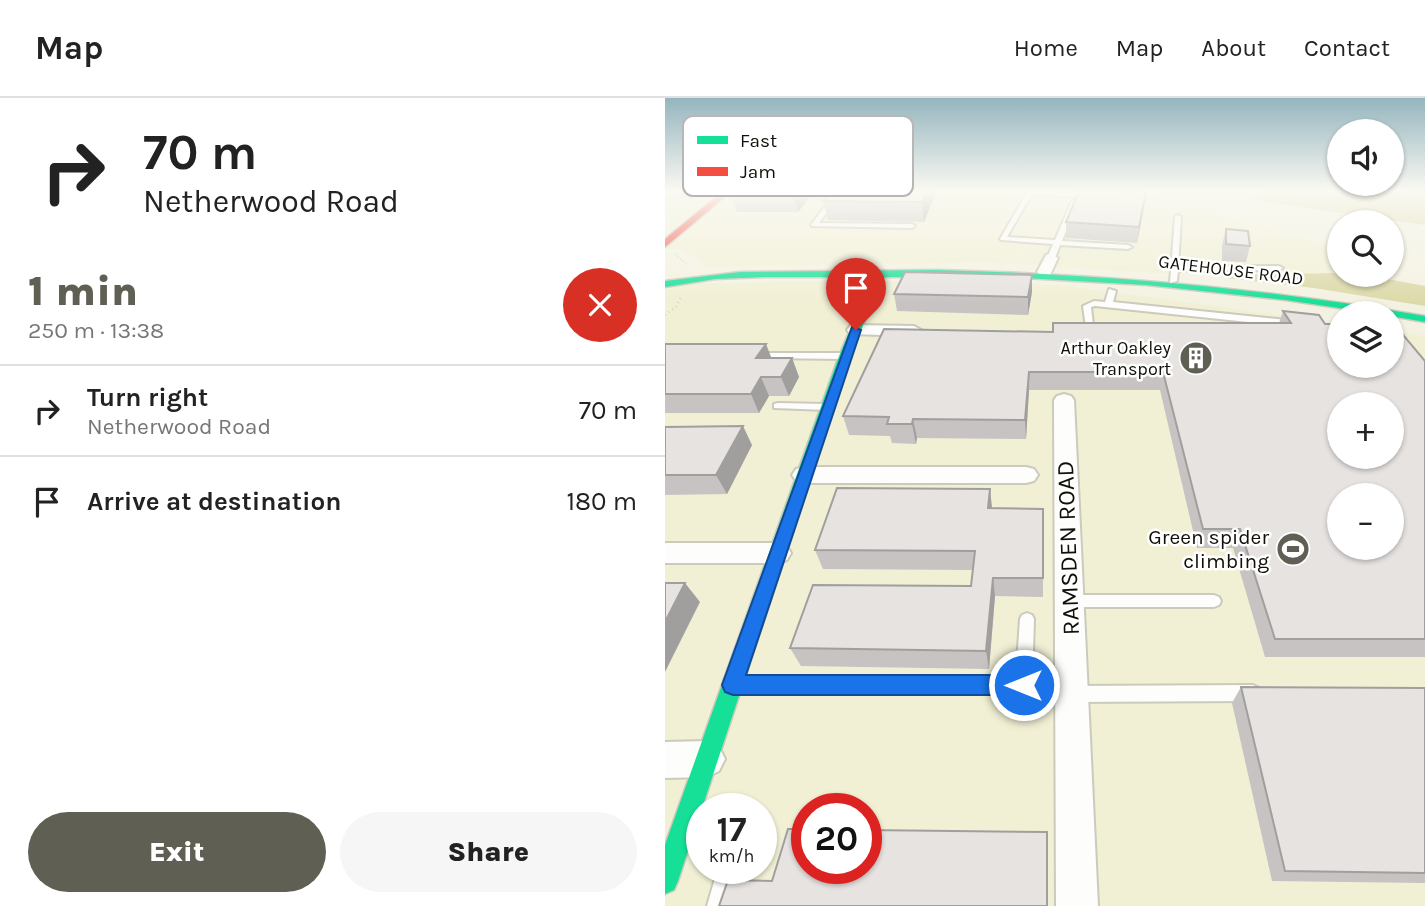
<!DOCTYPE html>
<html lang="en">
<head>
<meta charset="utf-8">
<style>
	body { margin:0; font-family:Karla,sans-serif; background:#f6f6f6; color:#222; height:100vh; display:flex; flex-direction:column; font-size:26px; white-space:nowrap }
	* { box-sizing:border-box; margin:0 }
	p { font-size:23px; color:#767676 }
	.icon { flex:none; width:38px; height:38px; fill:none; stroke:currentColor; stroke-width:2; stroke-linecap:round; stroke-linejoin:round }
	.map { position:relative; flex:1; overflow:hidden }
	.sheet { display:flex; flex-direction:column; background:#fff; width:665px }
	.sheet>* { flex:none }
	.guide { background:#fff; color:#222; overflow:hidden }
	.buttons { position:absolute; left:662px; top:21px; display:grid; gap:14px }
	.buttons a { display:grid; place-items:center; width:77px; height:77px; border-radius:50%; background:#fff; box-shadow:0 2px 5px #0004; font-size:35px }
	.speed { position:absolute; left:21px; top:695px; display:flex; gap:14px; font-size:35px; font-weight:700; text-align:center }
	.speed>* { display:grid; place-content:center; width:91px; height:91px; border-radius:50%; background:#fff; box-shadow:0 2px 5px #0004; line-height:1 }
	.speed small { font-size:18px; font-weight:400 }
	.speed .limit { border:10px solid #d22; background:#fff; color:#111 }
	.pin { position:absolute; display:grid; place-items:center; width:60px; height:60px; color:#fff; margin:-72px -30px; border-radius:50% 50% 50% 0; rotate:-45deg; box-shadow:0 0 7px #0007 }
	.pin .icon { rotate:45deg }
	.me { position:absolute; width:77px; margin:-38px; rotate:270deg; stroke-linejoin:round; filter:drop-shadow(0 0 5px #0008) }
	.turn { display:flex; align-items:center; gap:24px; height:147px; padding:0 28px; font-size:32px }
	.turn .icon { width:91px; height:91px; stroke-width:2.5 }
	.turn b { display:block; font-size:49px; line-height:60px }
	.round { display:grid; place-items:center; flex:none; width:74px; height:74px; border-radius:37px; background:#f6f6f6 }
	.summary { display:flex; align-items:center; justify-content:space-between; height:119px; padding:0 28px }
	h1 { font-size:42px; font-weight:800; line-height:52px; color:#605f54 }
	.cta { display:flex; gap:14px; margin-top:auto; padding:14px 28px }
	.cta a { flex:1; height:80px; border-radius:42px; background:#605f54; color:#fff; font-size:28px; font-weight:800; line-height:80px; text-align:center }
	.cta a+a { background:#f6f6f6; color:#222 }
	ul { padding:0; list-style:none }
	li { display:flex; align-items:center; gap:21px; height:91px; padding:0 28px; border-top:2px solid #e0e0e0 }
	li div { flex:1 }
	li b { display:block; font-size:26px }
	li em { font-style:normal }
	header { display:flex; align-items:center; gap:42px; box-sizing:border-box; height:98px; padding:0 35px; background:#fff; border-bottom:2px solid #e0e0e0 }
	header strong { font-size:33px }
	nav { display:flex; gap:38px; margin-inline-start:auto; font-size:24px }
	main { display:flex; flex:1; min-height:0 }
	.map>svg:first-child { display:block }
	.built { fill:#f1f0d5; fill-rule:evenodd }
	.forest { fill:#dcd9a9 }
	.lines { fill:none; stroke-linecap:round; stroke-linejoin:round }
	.lane-casing { stroke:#cbcabd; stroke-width:4 }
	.street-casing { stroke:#cbcabd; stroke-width:4 }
	.fast-casing { stroke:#cbcabd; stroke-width:3 }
	.jam-casing { stroke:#cbcabd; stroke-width:3 }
	.path-far1 { stroke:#d5d5d0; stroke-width:2; stroke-dasharray:1 2.5; stroke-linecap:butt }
	.path { stroke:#d5d5d0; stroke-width:2.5; stroke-dasharray:1 3.5; stroke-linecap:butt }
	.lane { fill:#fdfdfb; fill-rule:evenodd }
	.street { fill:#fdfdfb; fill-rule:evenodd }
	.fast { fill:#16e098; fill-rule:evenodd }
	.jam { fill:#f24e42; fill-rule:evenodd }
	.wall { fill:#c6c3c2 }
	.shaded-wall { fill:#a19f9e }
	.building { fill:#e6e3e1; stroke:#a19f9e; stroke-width:2; fill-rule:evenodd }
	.route { fill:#1a73e8; stroke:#114b97; stroke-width:2 }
	.labels { text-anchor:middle; stroke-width:5; stroke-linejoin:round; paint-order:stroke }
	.far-street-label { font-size:18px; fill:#111007; stroke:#fff }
	.far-poi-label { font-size:18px; fill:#111007; stroke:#fff; text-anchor:end }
	.poi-label { font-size:21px; fill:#111007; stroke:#fff; text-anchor:end }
	.near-street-label { font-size:24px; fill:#111007; stroke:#fff }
	.key { fill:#fff; stroke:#b8b7b5; stroke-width:2 }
	.key-label { font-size:19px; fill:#111007 }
</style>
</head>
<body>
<header>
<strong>Map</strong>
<nav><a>Home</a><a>Map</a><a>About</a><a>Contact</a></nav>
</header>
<main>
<section class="sheet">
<div class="guide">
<div class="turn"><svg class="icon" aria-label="right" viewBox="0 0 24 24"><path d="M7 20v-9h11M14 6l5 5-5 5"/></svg><div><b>70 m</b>Netherwood Road</div></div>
</div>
<div class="summary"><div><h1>1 min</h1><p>250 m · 13:38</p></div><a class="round" style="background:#d93025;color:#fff"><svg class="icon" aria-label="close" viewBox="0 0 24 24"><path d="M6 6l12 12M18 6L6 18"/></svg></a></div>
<ul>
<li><svg class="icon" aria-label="right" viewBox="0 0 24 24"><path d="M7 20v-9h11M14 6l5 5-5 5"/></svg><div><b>Turn right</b><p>Netherwood Road</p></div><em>70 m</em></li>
<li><svg class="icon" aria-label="arrive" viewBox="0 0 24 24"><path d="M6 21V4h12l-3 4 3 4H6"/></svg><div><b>Arrive at destination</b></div><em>180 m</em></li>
</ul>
<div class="cta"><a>Exit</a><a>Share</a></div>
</section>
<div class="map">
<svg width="760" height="808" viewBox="0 0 760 808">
	<rect width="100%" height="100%" fill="#f3f2e2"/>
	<g class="built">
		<polygon points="0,93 464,93 672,149 674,175 489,175 324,164 42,168 15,151 0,151"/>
		<path d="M174,183h121l106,5 273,37v43h52v-36l34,6v570h-760v-616l25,-6zM674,306h52v53h-52zM674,397h52v53h-52zM37,710h59v60h-59zM142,710h59v60h-59z"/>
	</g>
	<g class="forest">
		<polygon points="601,93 760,93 760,127 588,102"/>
		<polygon points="674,175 701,177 760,188 760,208 649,190 560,180 565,177"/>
	</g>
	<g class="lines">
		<defs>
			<g id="lane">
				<polygon points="171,93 177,93 154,125 247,126 250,128 247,130 147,128 146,127"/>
				<polygon points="363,93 430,96 433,98 430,100 367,96 342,139 390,142 407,103 410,101 413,103 397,143 463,147 467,149 463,151 395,147 390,160 386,162 382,160 388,146 336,142 335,141"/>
				<polygon points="513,117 516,119 513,169 614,168 618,170 614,172 513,173 512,183 505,185 510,119"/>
				<polygon points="444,191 451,193 448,204 631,223 635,226 631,229 430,208 426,209 429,235 422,237 418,208 429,203 440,204"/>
				<polygon points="89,255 180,255 185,258 180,261 86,260 84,258"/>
				<polygon points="113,305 162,306 167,309 162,312 109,310 109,306"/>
				<polygon points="405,497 549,497 554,499 556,503 554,507 549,509 405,509 400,507 398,503 400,499"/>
				<polygon points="362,515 367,517 369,521 367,587 365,592 359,595 75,595 69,592 67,587 69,582 75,579 351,579 355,521 357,517"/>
				<polygon points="588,587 594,590 596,595 594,600 588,603 407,604 401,601 399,596 401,591 407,588"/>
				<polygon points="53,770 73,770 62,808 42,808"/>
			</g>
			<g id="street">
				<polygon points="386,156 393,160 385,177 375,177 372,174 381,157"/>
				<polygon points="191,227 249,228 258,233 249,238 185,236 182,232 185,228"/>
				<polygon points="399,296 406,298 409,302 433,808 391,808 389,302 392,298"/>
				<polygon points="139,369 361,369 369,371 373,377 369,383 361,385 139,385 131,383 127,377 131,371"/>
				<polygon points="0,445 113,445 122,448 126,455 122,462 113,465 0,465"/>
				<polygon points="42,643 54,649 60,661 54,673 42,679 0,680 0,644"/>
			</g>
			<g id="fast">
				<path d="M271,172c165,4 327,18 489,46v6l-34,-6v-3h-19l-86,-13 -139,-15 -140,-8h-242l-50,2 -50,8v-6l75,-9z"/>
				<polygon points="204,187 213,189 186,258 13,783 9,792 0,796 0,747 174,258"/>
			</g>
			<polygon id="jam" points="58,93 67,93 0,149 0,141"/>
		</defs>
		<use href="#lane" class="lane-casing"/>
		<use href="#street" class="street-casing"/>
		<use href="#fast" class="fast-casing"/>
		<use href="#jam" class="jam-casing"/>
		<polyline class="path-far1" points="10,156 22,167"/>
		<polyline class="path" points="0,217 11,209 16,199"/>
		<use href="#lane" class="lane"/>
		<use href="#street" class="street"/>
		<use href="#fast" class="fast"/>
		<use href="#jam" class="jam"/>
	</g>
	<g class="wall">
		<polygon points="67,93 150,93 133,114 72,114 65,95"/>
		<polygon points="166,93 270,93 270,97 259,124 163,122 158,103"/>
		<polygon points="479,109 472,145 401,140 401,124"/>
		<polygon points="561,131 585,148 581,164 557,163 557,147"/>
		<polygon points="367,194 363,217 232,213 229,196"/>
		<polygon points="618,213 660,226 760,263 760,559 600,559 568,450 532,450 495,292 364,292 361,341 252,340 251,346 227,345 225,338 184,337 178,318 388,234 614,225"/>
		<polygon points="0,246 106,260 127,260 134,279 124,298 104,298 94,315 0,315"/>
		<polygon points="0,329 87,347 62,396 0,397"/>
		<polygon points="325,391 327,410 378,411 378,499 330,498 324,571 136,568 125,550 306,488 308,472 158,471 150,452"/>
		<polygon points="576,589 760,590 760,785 607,783 567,605"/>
	</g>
	<g class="shaded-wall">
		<polygon points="129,93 150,93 133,114 127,95"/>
		<polygon points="261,93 270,93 270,97 259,124 257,104"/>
		<polygon points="481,94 479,109 472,145 474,129"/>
		<polygon points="367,177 367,194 363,217 363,199"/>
		<polygon points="101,246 108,264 91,260"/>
		<polygon points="127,260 134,279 124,298 116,279"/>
		<polygon points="364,274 364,292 361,341 360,322"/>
		<polygon points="96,279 104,298 94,315 86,296"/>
		<polygon points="248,321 252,340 251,346 247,326"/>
		<polygon points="78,328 87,347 62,396 51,377"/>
		<polygon points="325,391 327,411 323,410"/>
		<polygon points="328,480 330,498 324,571 321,553"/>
		<polygon points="20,485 35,504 0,574 0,524"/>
	</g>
	<g class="building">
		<polygon points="166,93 261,93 257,104 158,103"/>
		<polygon points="414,93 481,94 474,129 401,124"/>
		<polygon points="561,131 583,133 585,148 561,146"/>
		<polygon points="240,174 367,177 363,199 229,196"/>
		<path d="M618,213l36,4 6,9h14v42h52v-42h3l31,37v278h-150l-35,-110h-37l-40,-157h-134l-4,48 -112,-1 -1,5h-25l2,-7 -46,-1 41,-87 169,3v-9h238zM674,306h52v53h-52zM674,397h52v53h-52z"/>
		<polygon points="0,246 101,246 91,260 127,260 116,279 96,279 86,296 0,296"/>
		<polygon points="78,328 51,377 0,377 0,329"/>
		<polygon points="172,390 325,391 323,410 378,411 378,480 328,480 321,553 125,550 148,487 306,488 310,453 150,452"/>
		<polygon points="0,485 20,485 0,524"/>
		<polygon points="576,589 760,590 760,775 620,773"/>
		<polygon points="123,731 142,731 142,770 201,770 201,732 382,734 382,808 54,808 63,782 107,783"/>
	</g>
	<linearGradient id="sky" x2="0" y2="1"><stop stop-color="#95b5be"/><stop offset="0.45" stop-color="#faf9f2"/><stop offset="1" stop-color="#faf9f2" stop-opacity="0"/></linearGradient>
	<rect width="760" height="206" fill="url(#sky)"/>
	<polygon class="route" points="187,229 196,232 81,577 359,577 367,580 370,587 367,594 359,597 68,597 60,594 57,587"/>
	<defs>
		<symbol id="building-disc" viewBox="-11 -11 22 22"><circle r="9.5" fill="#605f54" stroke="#fff"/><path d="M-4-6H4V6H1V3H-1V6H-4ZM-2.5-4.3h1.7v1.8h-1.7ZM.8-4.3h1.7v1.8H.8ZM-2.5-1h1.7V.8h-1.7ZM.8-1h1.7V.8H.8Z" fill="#fff"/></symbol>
		<symbol id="stadium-disc" viewBox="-11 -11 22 22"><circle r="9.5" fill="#605f54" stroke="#fff"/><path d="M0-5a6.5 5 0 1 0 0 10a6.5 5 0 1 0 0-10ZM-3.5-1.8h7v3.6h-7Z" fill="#fff"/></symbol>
	</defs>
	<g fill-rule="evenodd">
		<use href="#building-disc" x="512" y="241" width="38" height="38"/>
		<use href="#stadium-disc" x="609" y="432" width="38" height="38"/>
	</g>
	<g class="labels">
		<g class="far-street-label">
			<text transform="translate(566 172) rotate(7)" y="6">GATEHOUSE ROAD</text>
		</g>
		<g class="far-poi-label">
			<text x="506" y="256">Arthur Oakley<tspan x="506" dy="21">Transport</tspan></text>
		</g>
		<g class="poi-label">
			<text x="604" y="446">Green spider<tspan x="604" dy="24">climbing</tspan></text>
		</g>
		<g class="near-street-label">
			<text transform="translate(403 450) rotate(-92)" y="8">RAMSDEN ROAD</text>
		</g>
	</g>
	<rect x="18" y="18" width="230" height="80" rx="10" class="key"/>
	<rect x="32" y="38" width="31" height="8" fill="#16e098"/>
	<rect x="32" y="69" width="31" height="9" fill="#f24e42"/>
	<g class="key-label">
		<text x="75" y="49">Fast</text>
		<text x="75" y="80">Jam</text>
	</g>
</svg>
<div class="buttons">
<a><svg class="icon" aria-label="sound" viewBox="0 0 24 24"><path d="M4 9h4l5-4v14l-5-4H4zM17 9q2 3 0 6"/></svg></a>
<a><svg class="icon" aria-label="search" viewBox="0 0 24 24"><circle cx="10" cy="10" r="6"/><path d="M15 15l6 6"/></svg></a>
<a><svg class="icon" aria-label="layers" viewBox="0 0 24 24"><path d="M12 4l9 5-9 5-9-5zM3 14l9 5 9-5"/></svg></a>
<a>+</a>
<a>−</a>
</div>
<div class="speed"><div>17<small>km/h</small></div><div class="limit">20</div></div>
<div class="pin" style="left:191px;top:232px;background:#d93025"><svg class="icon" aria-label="arrive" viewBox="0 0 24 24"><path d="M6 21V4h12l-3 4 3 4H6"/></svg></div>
<svg class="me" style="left:359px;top:587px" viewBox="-20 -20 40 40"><circle r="17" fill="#1a73e8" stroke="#fff" stroke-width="3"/><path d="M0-11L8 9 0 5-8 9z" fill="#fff"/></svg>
</div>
</main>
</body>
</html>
